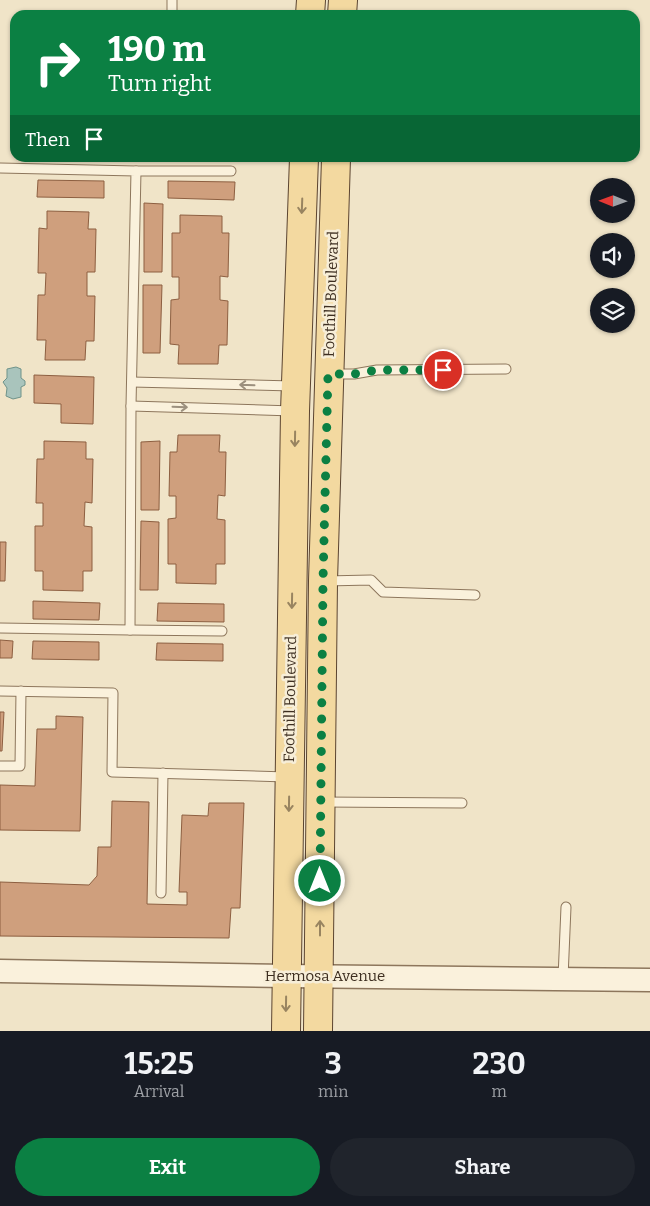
<!DOCTYPE html>
<html lang="en">
<head>
<meta charset="utf-8">
<style>
	body { margin:0; font-family:Bitter,serif; background:#20242c; color:#f1f3f6; height:100vh; display:flex; flex-direction:column; font-size:19px; white-space:nowrap }
	* { box-sizing:border-box; margin:0 }
	p { font-size:16px; color:#9ea1a6 }
	.icon { flex:none; width:28px; height:28px; fill:none; stroke:currentColor; stroke-width:2; stroke-linecap:round; stroke-linejoin:round }
	.map { position:relative; height:1031px; overflow:hidden }
	.panel { display:flex; flex-direction:column; background:#171b24; flex:1 }
	.panel>* { flex:none }
	.guide { position:absolute; left:10px; top:10px; width:630px; height:152px; border-radius:15px; box-shadow:0 1px 4px #0004; background:#0b8043; color:#fff; overflow:hidden }
	.needle { width:32px; rotate:271deg }
	.controls { position:absolute; left:590px; top:178px; display:grid; gap:10px }
	.controls a { display:grid; place-items:center; width:45px; height:45px; border-radius:50%; background:#171b24; box-shadow:0 1px 4px #0004; font-size:25px }
	.pin { position:absolute; display:grid; place-items:center; width:42px; height:42px; color:#fff; margin:-21px; border:2px solid #fff; border-radius:50%; box-shadow:0 1px 5px #0007 }
	.me { position:absolute; width:55px; margin:-28px; rotate:0deg; stroke-linejoin:round; filter:drop-shadow(0 0 4px #0008) }
	.turn { display:flex; align-items:center; gap:18px; height:105px; padding:0 15px; font-size:22px }
	.turn .icon { width:65px; height:65px; stroke-width:2.5 }
	.turn b { display:block; font-size:35px; line-height:42px }
	.then { display:flex; align-items:center; height:48px; padding:0 15px; background:#0003; gap:10px; font-size:19px }
	.eta { display:flex; justify-content:space-evenly; align-items:center; height:85px; text-align:center }
	.eta b { font-size:30px; font-weight:700; line-height:35px }
	.primary-button { display:flex; gap:10px; margin-top:auto; padding:10px 15px }
	.primary-button a { flex:1; height:58px; border-radius:30px; background:#0b8043; color:#fff; font-size:20px; font-weight:700; line-height:58px; text-align:center }
	.primary-button a+a { background:#20242c; color:#f1f3f6 }
	.map>svg:first-child { display:block }
	.water { fill:#a9c4bc; stroke:#6f938a }
	.building { fill:#cf9f7d; stroke:#8d5f41 }
	.lines { fill:none; stroke-linecap:round; stroke-linejoin:round }
	.service-casing { stroke:#8d765c; stroke-width:11 }
	.tertiary-casing { stroke:#8d765c; stroke-width:25 }
	.primary-casing { stroke:#5b4430; stroke-width:30 }
	.service { stroke:#faf1dc; stroke-width:9 }
	.tertiary { stroke:#faf1dc; stroke-width:22 }
	.primary { stroke:#f3d9a0; stroke-width:28 }
	.oneway { stroke:#988460 }
	.oneway2 { stroke:#9c907e }
	.route { stroke:#0b8043; stroke-width:9; stroke-dasharray:0 16.2 }
	.labels { text-anchor:middle; stroke-width:5; stroke-linejoin:round; paint-order:stroke }
	.street-label { font-size:15px; fill:#3d2e20; stroke:#f7eed8 }
</style>
</head>
<body>
<div class="map">
<svg width="650" height="1031" viewBox="0 0 650 1031">
	<rect width="100%" height="100%" fill="#f0e4c8"/>
	<polygon class="water" points="16,367 21,369 21,378 25,381 25,385 21,387 21,397 13,399 6,396 7,388 3,382 7,378 7,369"/>
	<g class="building">
		<polygon points="169,158 235,158 235,161 169,160"/>
		<polygon points="38,180 104,181 104,198 37,197"/>
		<polygon points="168,181 235,182 234,200 168,198"/>
		<polygon points="144,203 163,204 162,272 144,272"/>
		<polygon points="47,211 89,212 88,229 96,229 95,272 87,272 87,296 95,296 94,341 86,341 85,360 45,360 46,340 37,340 38,295 45,295 46,273 38,273 39,228 47,229"/>
		<polygon points="180,215 222,216 222,233 229,233 228,277 220,276 220,300 228,301 227,345 219,345 218,364 178,364 179,345 170,344 171,300 179,299 179,277 172,277 172,233 180,233"/>
		<polygon points="143,285 162,285 160,353 143,353"/>
		<polygon points="34,375 94,377 93,424 61,423 61,404 34,403"/>
		<polygon points="178,435 220,435 219,452 226,452 225,496 218,495 217,519 225,520 225,564 216,564 216,584 176,583 176,564 168,564 168,519 176,518 176,496 169,496 170,452 177,452"/>
		<polygon points="44,441 86,442 86,459 93,459 92,503 85,502 84,526 92,527 92,571 83,571 83,591 43,590 43,571 35,571 35,526 43,526 43,503 36,503 37,459 44,459"/>
		<polygon points="160,441 159,510 141,510 141,442"/>
		<polygon points="141,521 159,522 158,590 140,590"/>
		<polygon points="0,542 6,542 5,581 0,581"/>
		<polygon points="33,601 100,603 99,620 33,619"/>
		<polygon points="158,603 224,604 224,622 157,621"/>
		<polygon points="0,640 13,641 12,658 0,658"/>
		<polygon points="33,641 99,642 99,660 32,659"/>
		<polygon points="157,643 223,644 223,661 156,660"/>
		<polygon points="0,712 4,712 2,751 0,751"/>
		<polygon points="56,716 83,717 80,831 0,830 0,785 35,786 37,729 56,729"/>
		<polygon points="112,801 149,802 147,904 187,905 187,892 179,892 182,815 208,816 209,803 244,803 240,908 231,908 229,938 0,936 0,882 89,885 97,876 98,847 111,847"/>
	</g>
	<g class="lines">
		<defs>
			<g id="service">
				<polyline points="172,15 172,0"/>
				<polyline points="0,168 136,171 131,406 130,630 0,628"/>
				<polyline points="136,171 231,171"/>
				<polyline points="333,374 354,374 377,370 506,369"/>
				<polyline points="132,382 293,386"/>
				<polyline points="131,406 293,411"/>
				<polyline points="325,581 371,580 383,592 475,595"/>
				<polyline points="130,630 222,631"/>
				<polyline points="0,691 113,693 112,772 287,777"/>
				<polyline points="0,766 20,766 21,691"/>
				<polyline points="323,802 462,803"/>
				<polyline points="161,893 163,773"/>
				<polyline points="563,978 566,907"/>
			</g>
			<polyline id="tertiary" points="0,971 287,976 650,980"/>
			<g id="primary">
				<polyline points="310,15 311,0"/>
				<polyline points="342,15 343,0"/>
				<polyline points="286,1031 295,411 304,158"/>
				<polyline points="318,1031 323,581 336,158"/>
			</g>
		</defs>
		<use href="#service" class="service-casing"/>
		<use href="#tertiary" class="tertiary-casing"/>
		<use href="#primary" class="primary-casing"/>
		<use href="#service" class="service"/>
		<use href="#tertiary" class="tertiary"/>
		<use href="#primary" class="primary"/>
	</g>
	<defs><path id="oneway-shaft" d="M-6 0H5M1.5-3L5.5 0L1.5 3" fill="none" stroke-width="1.6" stroke-linecap="round" stroke-linejoin="round" transform="scale(1.25)"/></defs>
	<g class="oneway">
		<use href="#oneway-shaft" transform="translate(302 206) rotate(92)"/>
		<use href="#oneway-shaft" transform="translate(295 439) rotate(91)"/>
		<use href="#oneway-shaft" transform="translate(292 601) rotate(91)"/>
		<use href="#oneway-shaft" transform="translate(289 804) rotate(91)"/>
		<use href="#oneway-shaft" transform="translate(320 928) rotate(-90)"/>
		<use href="#oneway-shaft" transform="translate(286 1004) rotate(91)"/>
	</g>
	<g class="oneway2">
		<use href="#oneway-shaft" transform="translate(247 385) rotate(-178)"/>
		<use href="#oneway-shaft" transform="translate(180 407) rotate(2)"/>
	</g>
	<g class="lines">
		<polyline class="route" points="320,881 323,581 328,374 354,374 377,370 443,370"/>
	</g>
	<g class="labels">
		<g class="street-label">
			<text transform="translate(331 294) rotate(-88)" y="5">Foothill Boulevard</text>
			<text transform="translate(290 699) rotate(-89)" y="5">Foothill Boulevard</text>
			<text x="325" y="981">Hermosa Avenue</text>
		</g>
	</g>
</svg>
<div class="controls">
<a><svg class="needle" viewBox="-14 -14 28 28"><path d="M0-13l5 13h-10z" fill="#e53935"/><path d="M0 13l5-13h-10z" fill="#9ea1a6"/></svg></a>
<a><svg class="icon" aria-label="sound" viewBox="0 0 24 24"><path d="M4 9h4l5-4v14l-5-4H4zM17 9q2 3 0 6"/></svg></a>
<a><svg class="icon" aria-label="layers" viewBox="0 0 24 24"><path d="M12 4l9 5-9 5-9-5zM3 14l9 5 9-5"/></svg></a>
</div>
<div class="pin" style="left:443px;top:370px;background:#d93025"><svg class="icon" aria-label="arrive" viewBox="0 0 24 24"><path d="M6 21V4h12l-3 4 3 4H6"/></svg></div>
<svg class="me" style="left:320px;top:881px" viewBox="-20 -20 40 40"><circle r="17" fill="#0b8043" stroke="#fff" stroke-width="3"/><path d="M0-11L8 9 0 5-8 9z" fill="#fff"/></svg>
<div class="guide">
<div class="turn"><svg class="icon" aria-label="right" viewBox="0 0 24 24"><path d="M7 20v-9h11M14 6l5 5-5 5"/></svg><div><b>190 m</b>Turn right</div></div>
<div class="then">Then<svg class="icon" aria-label="arrive" viewBox="0 0 24 24"><path d="M6 21V4h12l-3 4 3 4H6"/></svg></div>
</div>
</div>
<section class="panel">
<div class="eta">
<div><b>15:25</b><p>Arrival</p></div>
<div><b>3</b><p>min</p></div>
<div><b>230</b><p>m</p></div>
</div>
<div class="primary-button"><a>Exit</a><a>Share</a></div>
</section>
</body>
</html>
